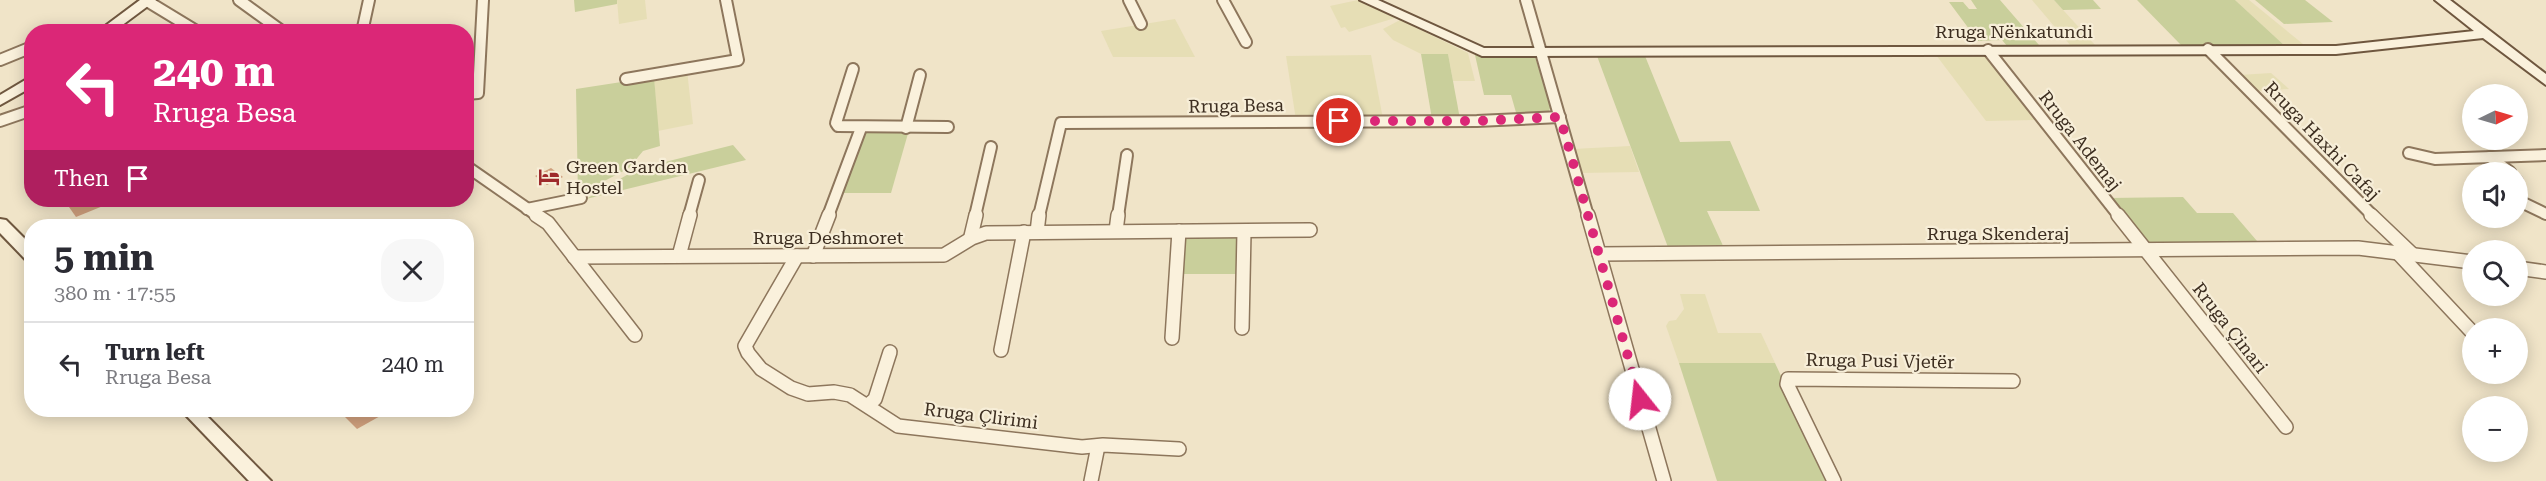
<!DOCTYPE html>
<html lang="en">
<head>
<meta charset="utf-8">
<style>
	body { margin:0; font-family:"Roboto Serif",serif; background:#f7f7f7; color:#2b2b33; height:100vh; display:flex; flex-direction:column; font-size:22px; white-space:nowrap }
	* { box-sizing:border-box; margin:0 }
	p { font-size:20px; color:#7c7c81 }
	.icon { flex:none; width:33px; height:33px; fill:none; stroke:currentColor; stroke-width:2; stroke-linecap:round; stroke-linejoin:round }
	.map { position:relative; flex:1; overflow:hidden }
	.side { position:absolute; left:24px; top:219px; width:450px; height:198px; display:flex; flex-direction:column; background:#fff; border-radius:24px; box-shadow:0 3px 15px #0003 }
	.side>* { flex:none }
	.banner { position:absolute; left:24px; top:24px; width:450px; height:183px; border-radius:24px; box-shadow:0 3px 15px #0003; background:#db2777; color:#fff; overflow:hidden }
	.needle { width:39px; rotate:85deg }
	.buttons { position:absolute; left:2462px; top:84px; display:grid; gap:12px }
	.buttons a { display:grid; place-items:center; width:66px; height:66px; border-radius:50%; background:#fff; box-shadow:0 3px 15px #0003; font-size:30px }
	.pin { position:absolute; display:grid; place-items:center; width:51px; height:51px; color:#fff; margin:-26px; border:3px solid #fff; border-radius:50%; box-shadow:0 2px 6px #0007 }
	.me { position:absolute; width:66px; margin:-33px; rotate:344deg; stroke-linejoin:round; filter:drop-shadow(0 0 4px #0008) }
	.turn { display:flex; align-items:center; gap:21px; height:126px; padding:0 30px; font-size:27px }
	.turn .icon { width:78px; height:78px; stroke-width:2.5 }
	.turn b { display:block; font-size:42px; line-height:51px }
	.then { display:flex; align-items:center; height:57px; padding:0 30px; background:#0003; gap:12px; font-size:22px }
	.round { display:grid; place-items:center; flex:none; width:63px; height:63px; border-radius:24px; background:#f7f7f7 }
	.headline { display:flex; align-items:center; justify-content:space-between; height:102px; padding:0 30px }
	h1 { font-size:36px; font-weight:700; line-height:45px }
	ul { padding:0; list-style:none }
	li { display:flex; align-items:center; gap:18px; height:84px; padding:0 30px; border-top:2px solid #e1e1e2 }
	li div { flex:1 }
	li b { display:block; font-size:22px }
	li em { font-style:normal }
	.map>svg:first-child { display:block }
	.farmland { fill:#e6deb5 }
	.green { fill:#c9cf9b }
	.building { fill:#cf9f7d }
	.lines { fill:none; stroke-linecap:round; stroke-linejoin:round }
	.street-far1-casing { stroke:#8d765c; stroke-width:14 }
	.street-casing { stroke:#8d765c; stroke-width:16 }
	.secondary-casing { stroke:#6f573f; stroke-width:4 }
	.street-far1 { stroke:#faf1dc; stroke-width:10 }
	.street { stroke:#faf1dc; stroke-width:13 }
	.secondary { fill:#faf1dc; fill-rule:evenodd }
	.route { stroke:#db2777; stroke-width:10; stroke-dasharray:0 18 }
	.labels { text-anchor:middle; stroke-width:4.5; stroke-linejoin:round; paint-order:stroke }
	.street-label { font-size:18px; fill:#3d2e20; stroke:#f7eed8 }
	.poi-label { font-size:18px; fill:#3d2e20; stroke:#f7eed8; text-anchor:start }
</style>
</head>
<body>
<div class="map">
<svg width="2546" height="481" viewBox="0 0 2546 481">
	<rect width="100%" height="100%" fill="#f0e4c8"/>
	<g class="farmland">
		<polygon points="617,0 645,0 647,19 619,24"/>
		<polygon points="1358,0 1395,18 1349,32 1345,27 1341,28 1330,6"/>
		<polygon points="2032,0 2054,0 2095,45 2071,46"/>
		<polygon points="2235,0 2249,0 2303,44 2285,46"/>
		<polygon points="1175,19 1195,57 1113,57 1101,31"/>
		<polygon points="1400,20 1468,53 1475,81 1453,81 1448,54 1421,54 1393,40 1383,29"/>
		<polygon points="1983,54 2036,120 1986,121 1936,55"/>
		<polygon points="1371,55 1383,119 1296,120 1286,56"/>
		<polygon points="687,70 693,124 658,131 654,77"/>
		<polygon points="2271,73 2289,89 2257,91 2239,75"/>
		<polygon points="1630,146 1639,172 1580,173 1573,149"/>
		<polygon points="1680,294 1705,294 1718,333 1761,333 1775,363 1679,363 1666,326 1669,321 1676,320 1684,309"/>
	</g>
	<g class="green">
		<polygon points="574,0 617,0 617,4 575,12"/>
		<polygon points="1971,0 2000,0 2039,45 2007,46 2002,40 1978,41 1949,2 1963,2 1969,9 1977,9"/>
		<polygon points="2054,0 2093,0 2101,9 2063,10"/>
		<polygon points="2137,0 2235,0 2285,46 2181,45"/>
		<polygon points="2255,0 2305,0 2333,22 2284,24"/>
		<polygon points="1421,54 1448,54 1460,119 1432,119"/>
		<polygon points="1475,55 1535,57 1551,105 1548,114 1517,116 1511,95 1484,95"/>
		<polygon points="1597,56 1645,56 1680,142 1730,141 1760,211 1707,211 1725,250 1669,250"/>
		<polygon points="654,77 660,146 643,151 629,168 578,195 576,89"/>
		<polygon points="909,130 891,193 840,193 864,132"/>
		<polygon points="733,145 746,160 586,199 637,169"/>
		<polygon points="2183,197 2197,213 2233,213 2263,248 2146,247 2109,198"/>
		<polygon points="1182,234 1233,235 1240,239 1239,274 1179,274"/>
		<polygon points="1679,363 1775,363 1830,481 1717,481"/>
	</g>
	<g class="building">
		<polygon points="551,168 563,177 547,185 535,176"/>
		<polygon points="87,200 98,200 103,206 76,217 69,207"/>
		<polygon points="338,410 391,410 357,429"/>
	</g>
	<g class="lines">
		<defs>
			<g id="street-far1">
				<polyline points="239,0 283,32"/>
				<polyline points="1129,0 1141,24"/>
				<polyline points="1223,0 1246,42"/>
				<polyline points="1526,0 1588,216"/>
				<polyline points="147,1 198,32"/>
				<polyline points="362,32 369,0"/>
				<polyline points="2208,49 2373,216"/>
				<polyline points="1988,50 2119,216"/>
				<polyline points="0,60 32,47"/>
				<polyline points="853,69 836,123 838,126 948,127"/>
				<polyline points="626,79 738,60 726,0"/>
				<polyline points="466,94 478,93 483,0"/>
				<polyline points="0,121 32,110"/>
				<polyline points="906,128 920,75"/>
				<polyline points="2409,153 2435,159 2546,155"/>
				<polyline points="2490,157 2510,172"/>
				<polyline points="466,166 538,216"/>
				<polyline points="2517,181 2517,188"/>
				<polyline points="2517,200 2546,214"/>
				<polyline points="527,209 581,198"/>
				<polyline points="689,216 699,180"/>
				<polyline points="828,216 861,128"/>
				<polyline points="975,216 991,147"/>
				<polyline points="1039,216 1061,123 1477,121 1560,117"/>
				<polyline points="1118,216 1127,155"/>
			</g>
			<g id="street">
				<polyline points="536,215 548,223 635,335"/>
				<polyline points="1588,215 1664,481"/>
				<polyline points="2118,215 2286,427"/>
				<polyline points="2371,215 2413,255"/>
				<polyline points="1116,231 1118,215"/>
				<polyline points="1037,232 1039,215"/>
				<polyline points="971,236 976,215"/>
				<polyline points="2398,253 2472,332"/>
				<polyline points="1599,254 2358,248 2472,262"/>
				<polyline points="679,256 690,215"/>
				<polyline points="797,256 745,346 748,353 761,369 791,388 808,394 834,392 850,395 898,426 1082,447 1103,445 1179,449"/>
				<polyline points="813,256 829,215"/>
				<polyline points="574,257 944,255 972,238 986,233 1310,230"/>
				<polyline points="2517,268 2546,272"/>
				<polyline points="1242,328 1244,232"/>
				<polyline points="1172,338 1179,231"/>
				<polyline points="1001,350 1024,232"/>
				<polyline points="868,405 875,399 890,352"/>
				<polyline points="1091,481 1098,446"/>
				<polyline points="1834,481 1787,384 1788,379 2013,381"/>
			</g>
			<g id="secondary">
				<polygon points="140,0 156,0 113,32 97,32"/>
				<polygon points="1360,0 1378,0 1484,48 2336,46 2474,31 2435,0 2450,0 2546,74 2546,85 2483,38 2336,54 1482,56"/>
				<polygon points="32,76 32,87 0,105 0,95"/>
				<polygon points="0,219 6,220 32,246 32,261 26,260 0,233"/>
				<polygon points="181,410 201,410 271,481 249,481"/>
			</g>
		</defs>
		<use href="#street-far1" class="street-far1-casing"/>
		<use href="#street" class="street-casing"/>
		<use href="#secondary" class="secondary-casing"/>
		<use href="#street-far1" class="street-far1"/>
		<use href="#street" class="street"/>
		<use href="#secondary" class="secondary"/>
	</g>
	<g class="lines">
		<polyline class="route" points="1339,121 1477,121 1560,117 1640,399"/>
	</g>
	<defs>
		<symbol id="hotel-bare" viewBox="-9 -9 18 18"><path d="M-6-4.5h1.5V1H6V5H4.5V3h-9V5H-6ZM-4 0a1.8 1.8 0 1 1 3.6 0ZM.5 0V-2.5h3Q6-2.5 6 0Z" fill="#9e2a2b" stroke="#f7eed8" stroke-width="2.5" paint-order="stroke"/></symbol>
	</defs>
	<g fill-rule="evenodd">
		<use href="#hotel-bare" x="534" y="162" width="30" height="30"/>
	</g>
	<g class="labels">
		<g class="street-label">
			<text x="2014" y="38">Rruga Nënkatundi</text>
			<text transform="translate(1236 106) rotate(-1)" y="6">Rruga Besa</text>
			<text transform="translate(2080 141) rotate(52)" y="6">Rruga Ademaj</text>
			<text transform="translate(2322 141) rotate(46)" y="6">Rruga Haxhi Cafaj</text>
			<text x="1998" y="240">Rruga Skenderaj</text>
			<text x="828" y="244">Rruga Deshmoret</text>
			<text transform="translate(2230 328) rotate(52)" y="6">Rruga Çinari</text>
			<text transform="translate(1880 361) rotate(1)" y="6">Rruga Pusi Vjetër</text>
			<text transform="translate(981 416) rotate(7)" y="6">Rruga Çlirimi</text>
		</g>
		<g class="poi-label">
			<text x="566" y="173">Green Garden<tspan x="566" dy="21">Hostel</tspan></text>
		</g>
	</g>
</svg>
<div class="buttons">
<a><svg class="needle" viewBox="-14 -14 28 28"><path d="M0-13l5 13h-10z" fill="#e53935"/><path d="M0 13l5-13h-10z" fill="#7c7c81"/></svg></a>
<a><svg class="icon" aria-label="sound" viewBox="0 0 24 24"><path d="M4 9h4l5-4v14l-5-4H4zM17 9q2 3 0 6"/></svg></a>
<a><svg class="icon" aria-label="search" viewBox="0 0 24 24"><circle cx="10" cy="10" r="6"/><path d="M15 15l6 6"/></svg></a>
<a>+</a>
<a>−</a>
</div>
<div class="pin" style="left:1339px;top:121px;background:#d93025"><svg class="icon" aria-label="arrive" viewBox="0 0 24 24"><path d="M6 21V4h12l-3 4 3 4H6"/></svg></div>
<svg class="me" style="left:1640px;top:399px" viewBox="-20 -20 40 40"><circle r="19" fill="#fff"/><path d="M0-13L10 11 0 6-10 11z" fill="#db2777"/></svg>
<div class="banner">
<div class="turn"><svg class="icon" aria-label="left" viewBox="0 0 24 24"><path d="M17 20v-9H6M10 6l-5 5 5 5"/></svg><div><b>240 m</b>Rruga Besa</div></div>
<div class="then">Then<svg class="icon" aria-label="arrive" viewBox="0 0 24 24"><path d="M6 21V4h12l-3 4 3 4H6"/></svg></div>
</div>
<section class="side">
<div class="headline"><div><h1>5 min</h1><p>380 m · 17:55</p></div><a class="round"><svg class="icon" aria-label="close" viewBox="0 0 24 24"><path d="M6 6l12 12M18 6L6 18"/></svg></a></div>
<ul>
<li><svg class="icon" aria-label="left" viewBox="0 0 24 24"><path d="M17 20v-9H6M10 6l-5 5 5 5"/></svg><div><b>Turn left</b><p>Rruga Besa</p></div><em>240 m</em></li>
</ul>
</section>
</div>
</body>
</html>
